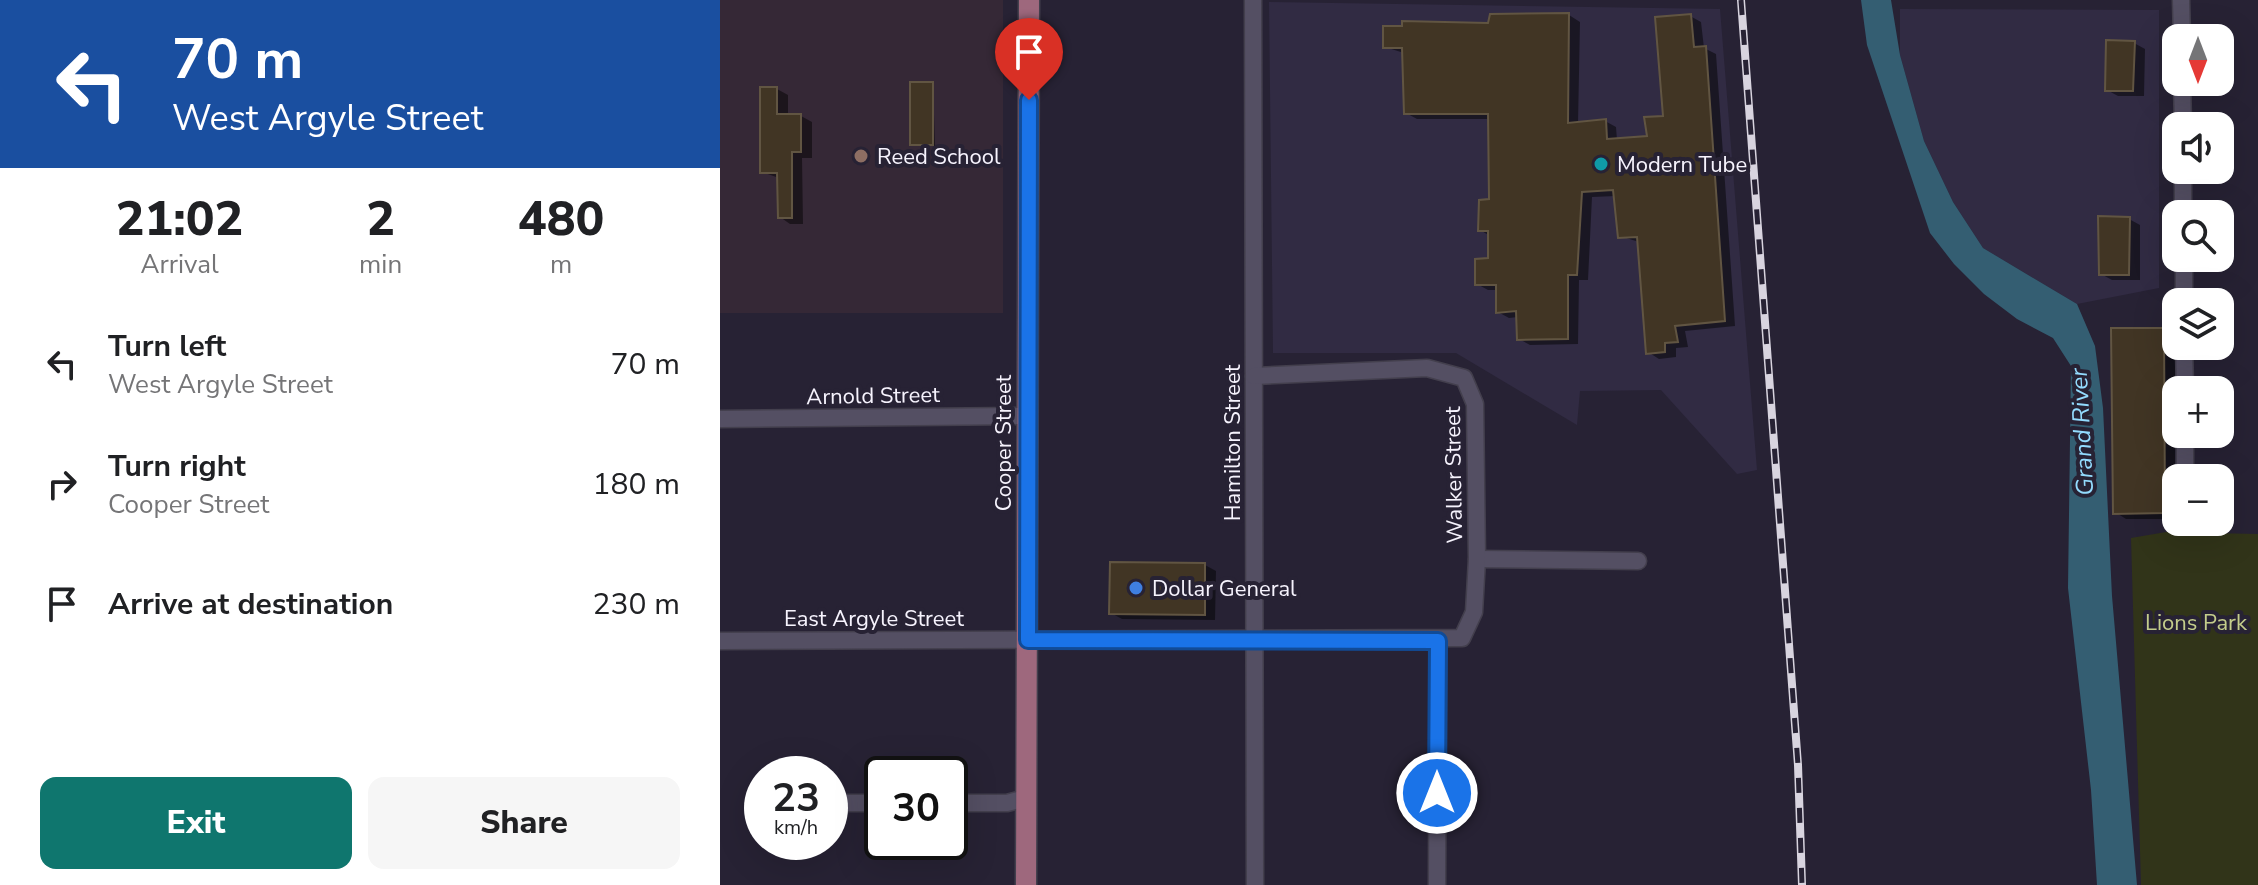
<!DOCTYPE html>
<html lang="en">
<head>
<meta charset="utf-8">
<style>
	body { margin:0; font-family:"Nunito Sans",sans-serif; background:#f6f6f6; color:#202124; height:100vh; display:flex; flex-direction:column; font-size:30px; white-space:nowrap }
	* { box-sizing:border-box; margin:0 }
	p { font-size:26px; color:#757577 }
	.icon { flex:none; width:44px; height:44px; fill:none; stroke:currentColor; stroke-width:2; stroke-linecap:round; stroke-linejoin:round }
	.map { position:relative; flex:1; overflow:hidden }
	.drawer { display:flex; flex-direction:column; background:#fff; width:720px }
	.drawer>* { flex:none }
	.banner { background:#1a4fa0; color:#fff; overflow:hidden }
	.needle { width:52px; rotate:180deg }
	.controls { position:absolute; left:1442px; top:24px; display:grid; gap:16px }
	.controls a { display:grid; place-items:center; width:72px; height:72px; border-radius:16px; background:#fff; box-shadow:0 8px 32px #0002; font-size:40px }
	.speed { position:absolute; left:24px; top:756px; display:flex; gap:16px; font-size:40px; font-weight:700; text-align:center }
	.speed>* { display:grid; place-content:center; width:104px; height:104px; border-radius:50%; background:#fff; box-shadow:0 8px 32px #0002; line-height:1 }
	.speed small { font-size:20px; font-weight:400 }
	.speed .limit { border:4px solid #111; border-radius:12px; background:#fff; color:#111 }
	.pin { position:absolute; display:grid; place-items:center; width:68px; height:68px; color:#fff; margin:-82px -34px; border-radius:50% 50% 50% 0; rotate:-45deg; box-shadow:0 0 8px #0007 }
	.pin .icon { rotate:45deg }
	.me { position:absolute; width:88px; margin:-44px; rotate:0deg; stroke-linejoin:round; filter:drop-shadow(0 0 6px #0008) }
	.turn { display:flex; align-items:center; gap:28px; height:168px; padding:0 40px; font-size:36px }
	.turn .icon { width:104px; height:104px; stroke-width:2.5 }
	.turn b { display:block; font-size:56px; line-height:68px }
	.eta { display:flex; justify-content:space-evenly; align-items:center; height:136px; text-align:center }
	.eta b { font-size:48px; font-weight:800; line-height:56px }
	.primary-button { display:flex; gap:16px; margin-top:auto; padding:16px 40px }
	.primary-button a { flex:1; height:92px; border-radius:16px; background:#0f766e; color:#fff; font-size:32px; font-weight:800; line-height:92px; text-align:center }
	.primary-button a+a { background:#f6f6f6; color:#202124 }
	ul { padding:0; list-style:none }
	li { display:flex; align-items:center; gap:24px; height:120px; padding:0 40px }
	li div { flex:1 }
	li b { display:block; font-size:30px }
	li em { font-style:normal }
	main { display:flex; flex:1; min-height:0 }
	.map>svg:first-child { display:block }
	.built { fill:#312b43 }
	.education { fill:#352836 }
	.green { fill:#313419 }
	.water { fill:#345e72 }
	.shadow { fill:#0007 }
	.building { fill:#413524; stroke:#615542; stroke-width:2 }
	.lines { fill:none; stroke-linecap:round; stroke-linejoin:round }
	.minor-casing { stroke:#433f4d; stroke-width:19 }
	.major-casing { stroke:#433f4d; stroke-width:23 }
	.minor { stroke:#544f63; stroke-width:16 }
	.major { stroke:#9e687d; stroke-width:20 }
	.rail-casing { stroke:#d8d4df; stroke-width:8 }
	.rail { stroke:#272234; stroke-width:5; stroke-dasharray:15; stroke-linecap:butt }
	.route-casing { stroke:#114b97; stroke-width:20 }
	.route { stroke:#1a73e8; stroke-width:14 }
	.education-dot { fill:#8d6e63; stroke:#272234; stroke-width:3 }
	.culture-dot { fill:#0f9aa8; stroke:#272234; stroke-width:3 }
	.shop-dot { fill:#3f7fe0; stroke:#272234; stroke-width:3 }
	.labels { text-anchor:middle; stroke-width:8; stroke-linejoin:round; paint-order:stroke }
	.poi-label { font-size:22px; fill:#f6f3fd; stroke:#272234; text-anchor:start }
	.street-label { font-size:22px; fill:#f6f3fd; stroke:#272234 }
	.park-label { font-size:22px; fill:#c4cd8b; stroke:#272234 }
	.water-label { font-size:24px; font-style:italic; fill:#93dbfe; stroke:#272234 }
</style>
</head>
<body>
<main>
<section class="drawer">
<div class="banner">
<div class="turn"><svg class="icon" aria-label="left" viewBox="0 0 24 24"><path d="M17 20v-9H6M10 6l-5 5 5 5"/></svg><div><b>70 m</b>West Argyle Street</div></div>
</div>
<div class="eta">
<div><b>21:02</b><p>Arrival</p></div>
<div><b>2</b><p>min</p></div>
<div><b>480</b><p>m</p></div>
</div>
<ul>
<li><svg class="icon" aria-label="left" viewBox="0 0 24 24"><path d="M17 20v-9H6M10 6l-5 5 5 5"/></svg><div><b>Turn left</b><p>West Argyle Street</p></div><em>70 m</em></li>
<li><svg class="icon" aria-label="right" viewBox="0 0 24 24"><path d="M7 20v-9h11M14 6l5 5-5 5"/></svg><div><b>Turn right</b><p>Cooper Street</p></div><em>180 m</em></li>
<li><svg class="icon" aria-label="arrive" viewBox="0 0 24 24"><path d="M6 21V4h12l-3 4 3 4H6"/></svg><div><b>Arrive at destination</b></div><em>230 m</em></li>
</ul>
<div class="primary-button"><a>Exit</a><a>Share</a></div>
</section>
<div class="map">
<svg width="1538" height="885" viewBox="0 0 1538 885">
	<rect width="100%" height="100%" fill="#272234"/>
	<g class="built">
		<polygon points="549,2 1000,9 1037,470 1017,474 941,390 860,391 857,425 736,353 553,353"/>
		<polygon points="1180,9 1439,10 1439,288 1357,304 1263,248 1233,202 1204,141 1180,55"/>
	</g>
	<rect class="education" x="0" y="0" width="283" height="313"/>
	<polygon class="green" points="1446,532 1538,534 1538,885 1421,885 1411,538"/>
	<polygon class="water" points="1141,0 1171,0 1180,55 1204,141 1233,202 1263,248 1357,304 1375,346 1383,408 1392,596 1417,885 1377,885 1371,790 1348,588 1351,366 1333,338 1297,319 1264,294 1234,264 1210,233 1147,45"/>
	<g class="shadow">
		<polygon points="849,15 860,22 858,124 885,121 896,127 897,140 929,138 945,117 970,16 981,22 984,48 996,54 1015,326 965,331 968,347 956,348 956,357 939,359 928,352 919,242 900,236 896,196 872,197 868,280 859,280 858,344 810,345 799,339 798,317 789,318 778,312 778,290 768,290 757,284 770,260 770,236 760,230 771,201 770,119 697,119 686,113 684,53 665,47 769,25"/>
		<polygon points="1414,43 1425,49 1424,96 1398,96 1387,90"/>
		<polygon points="213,84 215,146 194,146 192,144"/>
		<polygon points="57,89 68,95 68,116 81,116 92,122 92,158 82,158 83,224 70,224 60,217 59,178 42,172"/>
		<polygon points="1409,219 1420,225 1420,280 1392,280 1381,274"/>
		<polygon points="1444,330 1455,336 1455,519 1406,519 1395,512"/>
		<polygon points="485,565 496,571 495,620 402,619 391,613"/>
	</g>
	<g class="building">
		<polygon points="849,13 848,123 886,119 887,139 927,136 924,117 943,116 935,17 971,14 974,47 986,46 1005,321 955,326 958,342 945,343 945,352 926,354 917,237 898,238 893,190 862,192 857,275 848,275 848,339 797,340 796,311 776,313 776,285 755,285 755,259 768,258 768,231 758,231 759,200 769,199 768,114 684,114 682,48 663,48 663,26 682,26 682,21 768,23 770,14"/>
		<polygon points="1386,40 1415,41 1413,91 1385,91"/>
		<rect x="190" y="82" width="23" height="63"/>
		<polygon points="40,87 57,87 57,114 81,114 81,152 72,152 72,218 58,218 57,173 40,173"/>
		<polygon points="1378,216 1410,217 1409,275 1379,275"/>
		<polygon points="1391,328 1444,328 1445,513 1393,514"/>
		<polygon points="390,562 485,563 485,615 389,614"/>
	</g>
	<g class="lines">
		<defs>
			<g id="minor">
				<polyline points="533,0 535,885"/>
				<polyline points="1461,0 1462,38"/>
				<polyline points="1462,82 1463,126"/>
				<polyline points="1463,170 1463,214"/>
				<polyline points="1464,258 1464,302"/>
				<polyline points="1464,346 1465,390"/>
				<polyline points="0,419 307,416"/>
				<polyline points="1465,434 1465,478"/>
				<polyline points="757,559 918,561"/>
				<polyline points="0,641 742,638 754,612 757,559 755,404 744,378 707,368 534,376"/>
				<polyline points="110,803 162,803"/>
				<polyline points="230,803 287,803 306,798"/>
				<polyline points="717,885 718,641"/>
			</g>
			<polyline id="major" points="306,885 309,0"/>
		</defs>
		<use href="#minor" class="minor-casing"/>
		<use href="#major" class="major-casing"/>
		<use href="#minor" class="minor"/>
		<use href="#major" class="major"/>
		<defs>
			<polyline id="rail" points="1021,0 1078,765 1082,885"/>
		</defs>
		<use href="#rail" class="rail-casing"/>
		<use href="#rail" class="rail"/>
	</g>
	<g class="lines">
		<defs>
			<polyline id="route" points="309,100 308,640 718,641 717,793"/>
		</defs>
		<use href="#route" class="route-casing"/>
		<use href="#route" class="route"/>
	</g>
	<circle class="education-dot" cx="141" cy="156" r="8"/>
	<circle class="culture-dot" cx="881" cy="164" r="8"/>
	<circle class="shop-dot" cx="416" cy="588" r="8"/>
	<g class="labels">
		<g class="poi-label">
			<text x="157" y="164">Reed School</text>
			<text x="897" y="172">Modern Tube</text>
			<text x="432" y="596">Dollar General</text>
		</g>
		<g class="street-label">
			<text transform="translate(153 395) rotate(-1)" y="8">Arnold Street</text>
			<text transform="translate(283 443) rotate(-90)" y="8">Cooper Street</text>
			<text transform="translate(512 443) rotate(-90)" y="8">Hamilton Street</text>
			<text transform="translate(733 475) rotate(-91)" y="8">Walker Street</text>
			<text x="154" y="626">East Argyle Street</text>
		</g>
		<g class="park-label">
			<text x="1476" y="630">Lions Park</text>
		</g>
		<g class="water-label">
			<text transform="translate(1362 432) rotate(-93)" y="8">Grand River</text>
		</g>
	</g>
</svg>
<div class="controls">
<a><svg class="needle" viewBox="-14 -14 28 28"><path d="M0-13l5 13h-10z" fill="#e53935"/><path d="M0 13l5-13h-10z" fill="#757577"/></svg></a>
<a><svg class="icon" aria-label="sound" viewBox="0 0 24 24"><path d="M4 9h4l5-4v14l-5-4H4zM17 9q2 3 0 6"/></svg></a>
<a><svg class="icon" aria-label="search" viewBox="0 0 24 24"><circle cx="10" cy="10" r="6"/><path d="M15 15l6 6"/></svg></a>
<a><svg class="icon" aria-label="layers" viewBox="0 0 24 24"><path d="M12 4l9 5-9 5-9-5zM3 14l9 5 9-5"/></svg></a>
<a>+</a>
<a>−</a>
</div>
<div class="speed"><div>23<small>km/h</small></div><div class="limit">30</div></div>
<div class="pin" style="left:309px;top:100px;background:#d93025"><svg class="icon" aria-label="arrive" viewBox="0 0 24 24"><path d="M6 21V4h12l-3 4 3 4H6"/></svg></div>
<svg class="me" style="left:717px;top:793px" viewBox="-20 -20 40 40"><circle r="17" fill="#1a73e8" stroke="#fff" stroke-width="3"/><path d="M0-11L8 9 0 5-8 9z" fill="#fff"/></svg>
</div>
</main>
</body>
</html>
